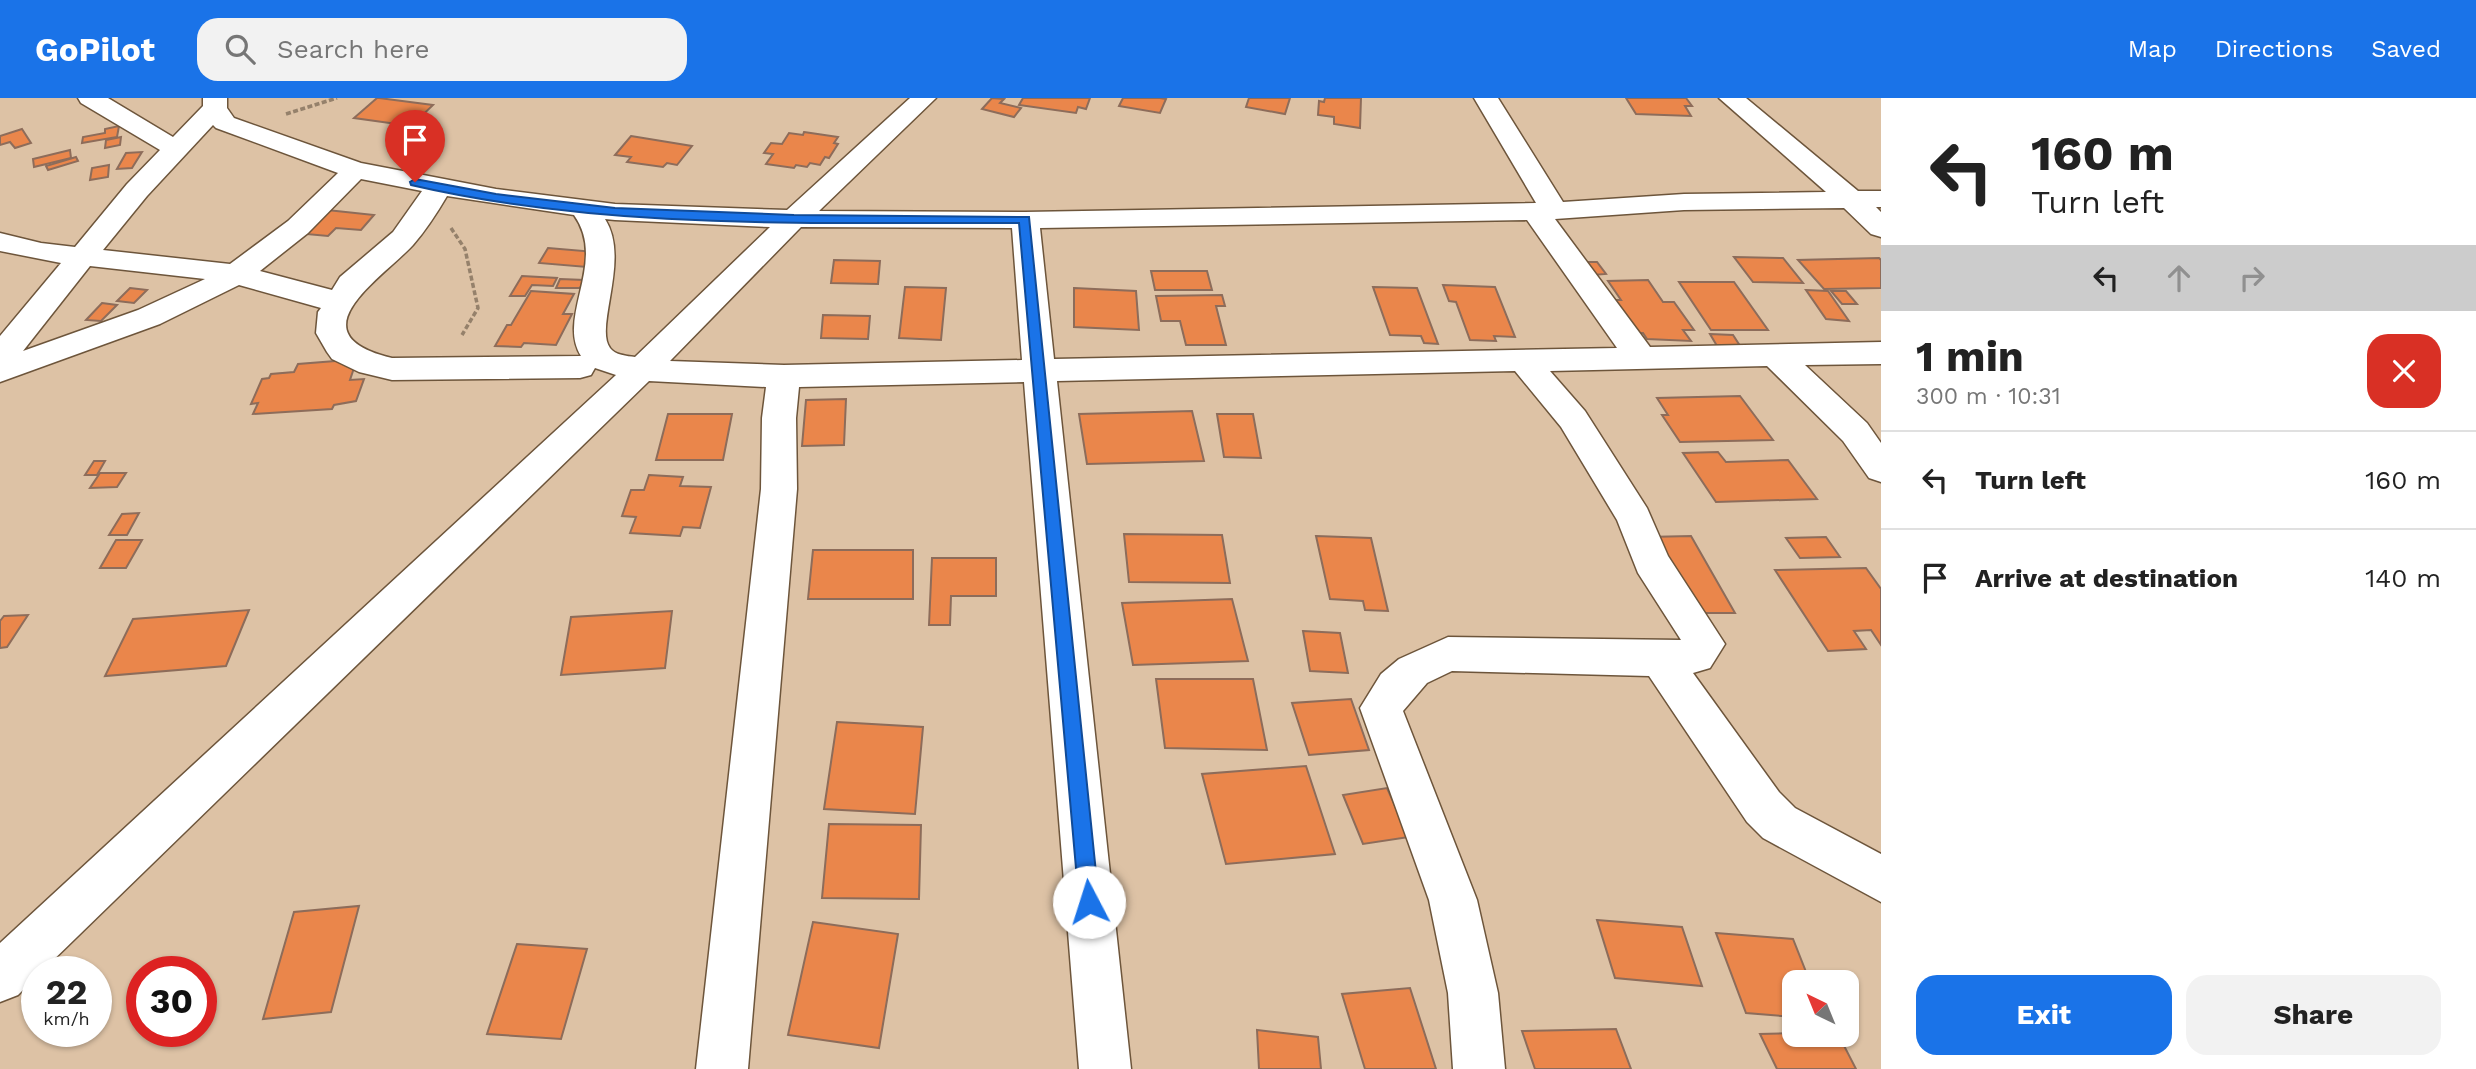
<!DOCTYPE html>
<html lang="en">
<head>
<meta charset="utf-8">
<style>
	body { margin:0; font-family:"Work Sans",sans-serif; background:#f2f2f2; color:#222; height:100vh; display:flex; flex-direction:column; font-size:26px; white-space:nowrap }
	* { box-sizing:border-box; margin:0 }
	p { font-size:23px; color:#767676 }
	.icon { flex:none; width:38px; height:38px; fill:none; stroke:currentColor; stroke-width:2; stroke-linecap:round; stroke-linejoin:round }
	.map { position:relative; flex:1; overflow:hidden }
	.drawer { display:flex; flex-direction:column; background:#fff; width:595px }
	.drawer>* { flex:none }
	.hud { background:#fff; color:#222; overflow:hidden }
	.needle { width:46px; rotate:317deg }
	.tools { position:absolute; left:1782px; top:872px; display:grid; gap:14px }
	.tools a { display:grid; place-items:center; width:77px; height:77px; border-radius:14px; background:#fff; box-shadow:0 2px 5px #0004; font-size:35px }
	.speed { position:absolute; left:21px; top:858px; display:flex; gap:14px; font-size:35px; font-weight:700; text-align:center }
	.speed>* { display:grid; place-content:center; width:91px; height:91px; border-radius:50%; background:#fff; box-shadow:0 2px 5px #0004; line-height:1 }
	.speed small { font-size:18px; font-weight:400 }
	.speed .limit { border:10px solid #d22; background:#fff; color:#111 }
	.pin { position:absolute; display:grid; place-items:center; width:60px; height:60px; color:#fff; margin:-72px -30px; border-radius:50% 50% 50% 0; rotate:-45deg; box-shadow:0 0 7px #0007 }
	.pin .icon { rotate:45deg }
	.me { position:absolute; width:77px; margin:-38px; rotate:355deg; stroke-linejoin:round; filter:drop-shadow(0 0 5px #0008) }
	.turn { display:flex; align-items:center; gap:24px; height:147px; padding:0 35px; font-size:32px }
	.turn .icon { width:91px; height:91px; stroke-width:2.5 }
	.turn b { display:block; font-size:49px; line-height:60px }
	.lanes { display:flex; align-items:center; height:66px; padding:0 35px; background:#0003; justify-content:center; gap:35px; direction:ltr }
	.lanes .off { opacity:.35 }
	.round { display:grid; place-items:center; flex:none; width:74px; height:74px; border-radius:21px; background:#f2f2f2 }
	.overview { display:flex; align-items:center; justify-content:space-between; height:119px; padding:0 35px }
	h1 { font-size:42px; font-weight:700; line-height:52px }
	.primary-button { display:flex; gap:14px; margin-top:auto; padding:14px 35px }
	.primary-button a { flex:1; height:80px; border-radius:21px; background:#1a73e8; color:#fff; font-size:28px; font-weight:700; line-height:80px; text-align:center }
	.primary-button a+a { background:#f2f2f2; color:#222 }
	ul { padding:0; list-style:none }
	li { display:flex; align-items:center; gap:21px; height:98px; padding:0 35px; border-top:2px solid #e0e0e0 }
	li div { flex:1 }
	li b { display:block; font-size:26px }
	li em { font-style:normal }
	header { display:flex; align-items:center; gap:42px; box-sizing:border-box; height:98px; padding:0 35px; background:#1a73e8; color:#fff }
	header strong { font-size:33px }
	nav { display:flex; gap:38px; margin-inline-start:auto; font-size:24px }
	.search { width:490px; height:63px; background:#f2f2f2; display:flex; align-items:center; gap:18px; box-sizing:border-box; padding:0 24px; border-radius:21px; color:#767676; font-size:26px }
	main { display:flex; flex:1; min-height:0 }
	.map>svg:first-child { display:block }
	.building { fill:#ea864b; stroke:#8d6c5a; stroke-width:2 }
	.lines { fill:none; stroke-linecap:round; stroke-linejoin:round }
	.minor-casing { stroke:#6d553b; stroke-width:3 }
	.path { stroke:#95816b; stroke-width:3.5; stroke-dasharray:5 2.5; stroke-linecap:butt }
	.minor { fill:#fff; fill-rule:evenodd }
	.route { fill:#1a73e8; stroke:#114b97; stroke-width:2 }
</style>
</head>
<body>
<header>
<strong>GoPilot</strong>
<div class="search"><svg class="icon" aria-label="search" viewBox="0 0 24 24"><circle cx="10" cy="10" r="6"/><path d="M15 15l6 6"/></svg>Search here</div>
<nav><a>Map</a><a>Directions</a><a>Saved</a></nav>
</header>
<main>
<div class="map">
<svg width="1881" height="971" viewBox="0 0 1881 971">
	<rect width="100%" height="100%" fill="#ddc2a5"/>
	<g class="building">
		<polygon points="377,0 379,0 433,7 411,28 354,20"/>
		<polygon points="992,0 1004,1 1000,5 1021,10 1014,19 982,11"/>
		<polygon points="1023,0 1090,0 1086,11 1078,9 1076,15 1019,7"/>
		<polygon points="1123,0 1160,0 1166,1 1160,15 1119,8"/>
		<polygon points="1249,0 1290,0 1285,16 1246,9"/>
		<polygon points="1325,0 1361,0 1360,30 1334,26 1334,19 1318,17 1319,3 1324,4"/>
		<polygon points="1626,0 1686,0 1692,8 1685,8 1691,18 1636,16"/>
		<polygon points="119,28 117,39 82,45 83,39 105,35 105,31"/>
		<polygon points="22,31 31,45 15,50 10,44 0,47 0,38"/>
		<polygon points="804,34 838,39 834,45 838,46 829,60 825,59 820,67 810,65 807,69 796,67 794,70 766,66 773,56 764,55 771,45 782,46 789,35 803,37"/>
		<polygon points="631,38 692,48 677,67 667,65 663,69 627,64 631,59 615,57"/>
		<polygon points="121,39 120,47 105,50 106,42"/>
		<polygon points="70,52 71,60 34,69 33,61"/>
		<polygon points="142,54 132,70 117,71 126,55"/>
		<polygon points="76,59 78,63 48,72 46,68"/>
		<polygon points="109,67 108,79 90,82 92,70"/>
		<polygon points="327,112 374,117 361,132 336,130 328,138 306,136"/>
		<polygon points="548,150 596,154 587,169 539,165"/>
		<polygon points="1734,159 1783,160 1803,185 1753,184"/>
		<polygon points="1879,160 1881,162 1881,190 1824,191 1798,162"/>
		<polygon points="834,162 880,163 878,186 831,185"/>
		<polygon points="1583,164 1597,164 1606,176 1592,177"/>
		<polygon points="1151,173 1207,173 1212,192 1155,192"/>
		<polygon points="522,178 557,180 553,188 532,187 525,198 510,198"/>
		<polygon points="560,181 584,182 580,190 556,190"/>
		<polygon points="1648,182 1663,204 1674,204 1694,232 1683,232 1691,243 1647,241 1643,235 1633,235 1611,202 1621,202 1608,183"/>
		<polygon points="1679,184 1734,184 1768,232 1711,232"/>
		<polygon points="1443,187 1495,189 1515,239 1494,238 1496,243 1470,242 1456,204 1449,203"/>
		<polygon points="905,189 946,190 941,242 899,240"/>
		<polygon points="1373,189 1417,190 1438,246 1424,245 1421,238 1390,237"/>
		<polygon points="130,190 147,192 134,205 117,203"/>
		<polygon points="1074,190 1136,193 1139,232 1074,229"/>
		<polygon points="1806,192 1828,193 1849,223 1826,221"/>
		<polygon points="531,193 574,196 563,216 572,216 556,247 524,245 521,249 495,248 507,227 511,227"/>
		<polygon points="1831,193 1846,193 1857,206 1842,206"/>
		<polygon points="1222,197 1225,208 1216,208 1226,247 1186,247 1180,223 1161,223 1156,198"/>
		<polygon points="102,205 117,207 101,223 86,222"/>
		<polygon points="823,217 870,218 868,241 821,240"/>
		<polygon points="1710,236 1733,237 1744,254 1720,253"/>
		<polygon points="348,262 355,267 350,282 364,281 356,303 334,307 332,311 253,316 258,305 251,306 262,281 269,280 271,276 294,274 298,266"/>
		<polygon points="1740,298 1773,342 1680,344 1662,317 1668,317 1657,300"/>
		<polygon points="846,301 844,347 802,348 806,302"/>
		<polygon points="1192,313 1204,363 1087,366 1079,316"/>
		<polygon points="668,316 732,316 723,362 656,362"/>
		<polygon points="1217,316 1253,316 1261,360 1224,359"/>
		<polygon points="1718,354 1726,364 1788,362 1817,401 1716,404 1683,355"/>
		<polygon points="94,363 105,363 97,377 85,377"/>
		<polygon points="100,375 126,375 117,389 90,390"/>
		<polygon points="649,377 683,379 680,388 711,389 700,430 683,429 680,438 630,435 636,419 622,418 631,392 644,392"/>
		<polygon points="139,415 127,437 109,437 122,416"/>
		<polygon points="1124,436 1222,437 1230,485 1129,484"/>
		<polygon points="1316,438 1371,440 1388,513 1365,512 1363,503 1330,501"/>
		<polygon points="1691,438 1735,515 1689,515 1647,439"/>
		<polygon points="1826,439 1840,459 1800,460 1786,440"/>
		<polygon points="116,442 142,442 126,470 100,470"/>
		<polygon points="813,452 913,452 913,501 808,501"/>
		<polygon points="932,460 996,460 996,498 951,498 950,527 929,527"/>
		<polygon points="1866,470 1881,491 1881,547 1871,532 1854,533 1866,551 1828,553 1775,472"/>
		<polygon points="1232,501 1248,563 1133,567 1122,505"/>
		<polygon points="249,512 226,568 105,578 133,521"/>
		<polygon points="672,513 665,570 561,577 571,519"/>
		<polygon points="28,517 7,549 0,550 0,523 4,518"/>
		<polygon points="1303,533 1340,535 1348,575 1310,573"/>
		<polygon points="1156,581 1253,581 1267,652 1165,650"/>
		<polygon points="1351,601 1369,652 1309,657 1292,605"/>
		<polygon points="837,624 923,629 915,716 824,711"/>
		<polygon points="1306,668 1335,756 1226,766 1202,676"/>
		<polygon points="1387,690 1409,739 1363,746 1343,697"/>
		<polygon points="829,726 921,727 919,801 822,800"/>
		<polygon points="359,808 331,914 263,921 294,814"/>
		<polygon points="1597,822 1682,829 1702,888 1615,880"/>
		<polygon points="813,824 898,836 879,950 788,937"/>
		<polygon points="1716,835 1793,841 1810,884 1794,884 1794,919 1746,915"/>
		<polygon points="517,846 587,851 561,941 487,936"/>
		<polygon points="1410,890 1436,971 1365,971 1342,896"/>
		<polygon points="1616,931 1631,971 1535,971 1522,933"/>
		<polygon points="1257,932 1318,939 1321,971 1259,971"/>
		<polygon points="1794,935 1838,936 1856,971 1777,971 1760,936"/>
	</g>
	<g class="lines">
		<defs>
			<path id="minor" d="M78,0h30l65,39 30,-31v-8h24v10l7,10 127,45 135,26 119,15 172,6 123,-112h26l-117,113 206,1 511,-9 -62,-105h24l65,104 121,-8 142,-2 -107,-94h27l112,93h23v16h-5l5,5v25l-10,-3 -27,-26 -160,2 -129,9 95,128 231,-5v22l-76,1 62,58 14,20v39l-12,-4 -26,-37 -76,-75 -217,5 35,40 62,97 21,48 57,88 -15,24 -17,5 86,119 16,16 86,46v48l-118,-64 -16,-16 -98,-146 -197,-5 -25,12 -24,28 74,189 21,93 7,76h-52l-5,-76 -19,-93 -69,-192 21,-34 18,-15 49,-22 233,3 -43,-67 -21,-53 -56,-93 -46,-56 -458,10 74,688h-52l-55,-687 -225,5 -3,31 1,71 -49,580h-52l65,-580 1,-71 4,-31 -117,-6 -607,590h-5v5l-19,19 -18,7v-59l616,-568 -21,-7 -4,7 -11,3 -188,2 -33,-8 -27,-13 -5,-7 -11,-19 2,-21 3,-4 -82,-23 -79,39 -160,58v-46l61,-73 -61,-12v-18l41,10 34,4 52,-63 33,-34 -79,-47zM213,27l3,3 122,45 -50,48 -58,43 -127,-14 44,-54zM361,81l61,12 -29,41 -53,45 -8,13 -72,-19 48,-38zM447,98l127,19c34,47 -18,102 7,141l-189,2c-99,-24 -12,-78 21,-113 13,-15 24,-32 34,-49zM605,121l10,1 155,7 -135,130c-8,-1 -20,-2 -25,-9 -16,-21 21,-89 -5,-129zM1527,122l90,128 -563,11 -14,-131zM801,129l211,1 10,132 -238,5 -114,-4zM90,168l115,13 -67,31 -115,41z"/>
		</defs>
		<use href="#minor" class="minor-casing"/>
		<g class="path">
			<polyline points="286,16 337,0"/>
			<polyline points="451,130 465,151 478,210 462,237"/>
		</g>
		<use href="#minor" class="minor"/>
	</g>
	<path class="route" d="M415,81l81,15 119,14 179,7 235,2 70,685 -3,7 -7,3 -7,-3 -3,-7 -60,-679c-202,-1 -410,8 -608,-38l-1,-3z"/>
</svg>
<div class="tools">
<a><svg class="needle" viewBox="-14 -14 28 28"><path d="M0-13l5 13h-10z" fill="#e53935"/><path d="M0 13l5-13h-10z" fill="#767676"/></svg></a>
</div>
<div class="speed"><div>22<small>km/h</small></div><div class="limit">30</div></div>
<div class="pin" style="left:415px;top:84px;background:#d93025"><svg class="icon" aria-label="arrive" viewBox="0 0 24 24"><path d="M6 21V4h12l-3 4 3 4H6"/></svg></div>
<svg class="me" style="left:1089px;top:804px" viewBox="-20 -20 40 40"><circle r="19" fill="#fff"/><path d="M0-13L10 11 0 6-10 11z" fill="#1a73e8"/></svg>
</div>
<section class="drawer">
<div class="hud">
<div class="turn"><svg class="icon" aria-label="left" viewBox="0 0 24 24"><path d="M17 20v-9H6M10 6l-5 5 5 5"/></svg><div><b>160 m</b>Turn left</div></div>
<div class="lanes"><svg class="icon" aria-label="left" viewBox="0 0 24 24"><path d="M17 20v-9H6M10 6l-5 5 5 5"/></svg><svg class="icon off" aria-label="ahead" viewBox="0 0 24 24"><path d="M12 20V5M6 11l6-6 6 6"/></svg><svg class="icon off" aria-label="right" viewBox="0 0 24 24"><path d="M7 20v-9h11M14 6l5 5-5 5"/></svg></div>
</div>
<div class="overview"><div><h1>1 min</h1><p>300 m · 10:31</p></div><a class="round" style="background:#d93025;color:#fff"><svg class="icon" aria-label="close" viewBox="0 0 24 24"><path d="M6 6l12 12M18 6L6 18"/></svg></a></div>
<ul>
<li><svg class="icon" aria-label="left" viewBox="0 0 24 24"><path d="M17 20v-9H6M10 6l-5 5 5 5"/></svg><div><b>Turn left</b></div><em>160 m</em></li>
<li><svg class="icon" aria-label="arrive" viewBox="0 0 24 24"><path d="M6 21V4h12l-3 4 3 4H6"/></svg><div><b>Arrive at destination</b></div><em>140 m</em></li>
</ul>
<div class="primary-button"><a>Exit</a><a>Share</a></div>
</section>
</main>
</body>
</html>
